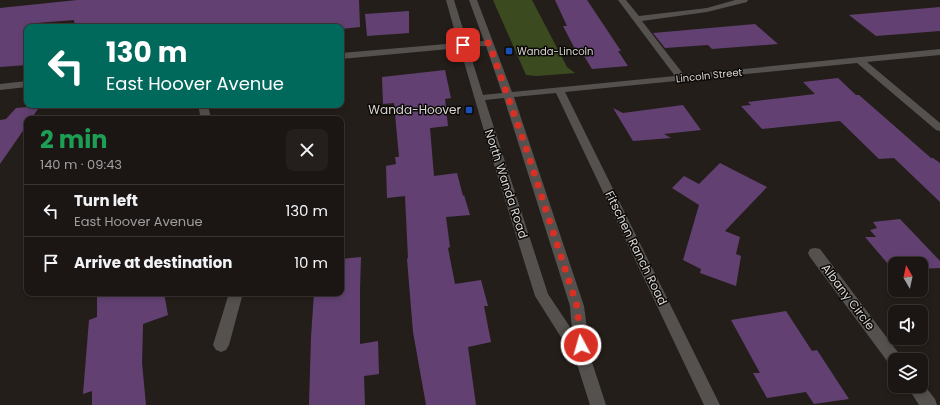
<!DOCTYPE html>
<html lang="en">
<head>
<meta charset="utf-8">
<style>
	body { margin:0; font-family:Poppins,sans-serif; background:#241f1d; color:#f1f3f6; height:100vh; display:flex; flex-direction:column; font-size:15px; white-space:nowrap }
	* { box-sizing:border-box; margin:0 }
	p { font-size:13px; color:#a09fa0 }
	.icon { flex:none; width:22px; height:22px; fill:none; stroke:currentColor; stroke-width:2; stroke-linecap:round; stroke-linejoin:round }
	.map { position:relative; flex:1; overflow:hidden }
	.drawer { position:absolute; left:24px; top:116px; width:320px; height:180px; display:flex; flex-direction:column; background:#1b1614; border-radius:8px; box-shadow:0 2px 6px #0003,0 0 0 1px #393534 }
	.drawer>* { flex:none }
	.guide { position:absolute; left:24px; top:24px; width:320px; height:84px; border-radius:8px; box-shadow:0 2px 6px #0003,0 0 0 1px #393534; background:#00695c; color:#fff; overflow:hidden }
	.needle { width:26px; rotate:351deg }
	.tools { position:absolute; left:888px; top:257px; display:grid; gap:8px }
	.tools a { display:grid; place-items:center; width:40px; height:40px; border-radius:8px; background:#1b1614; box-shadow:0 2px 6px #0003,0 0 0 1px #393534; font-size:20px }
	.pin { position:absolute; display:grid; place-items:center; width:34px; height:34px; color:#fff; margin:-17px; border-radius:8px; box-shadow:0 2px 6px #0006 }
	.me { position:absolute; width:44px; margin:-22px; rotate:354deg; stroke-linejoin:round; filter:drop-shadow(0 0 3px #0008) }
	.turn { display:flex; align-items:center; gap:14px; height:84px; padding:0 16px; font-size:18px }
	.turn .icon { width:52px; height:52px; stroke-width:2.5 }
	.turn b { display:block; font-size:28px; line-height:34px }
	.round { display:grid; place-items:center; flex:none; width:42px; height:42px; border-radius:8px; background:#241f1d }
	.head { display:flex; align-items:center; justify-content:space-between; height:68px; padding:0 16px }
	h1 { font-size:24px; font-weight:700; line-height:30px; color:#1e9e55 }
	ul { padding:0; list-style:none }
	li { display:flex; align-items:center; gap:12px; height:52px; padding:0 16px; border-top:1px solid #393534 }
	li div { flex:1 }
	li b { display:block; font-size:15px }
	li em { font-style:normal }
	.map>svg:first-child { display:block }
	.green { fill:#3b4b1f }
	.building { fill:#624172 }
	.lines { fill:none; stroke-linecap:round; stroke-linejoin:round }
	.minor { fill:#54514e; fill-rule:evenodd }
	.route { stroke:#d93025; stroke-width:7; stroke-dasharray:0 12.6 }
	.transit-dot { fill:#1a4fb4; stroke:#0b0907; stroke-width:1.5 }
	.labels { text-anchor:middle; stroke-width:3; stroke-linejoin:round; paint-order:stroke }
	.far-poi-label { font-size:10px; fill:#dad6d3; stroke:#0b0907; text-anchor:start }
	.far-street-label { font-size:10px; fill:#dad6d3; stroke:#0b0907 }
	.poi-label { font-size:12px; fill:#dad6d3; stroke:#0b0907; text-anchor:end }
	.street-label { font-size:12px; fill:#dad6d3; stroke:#0b0907 }
</style>
</head>
<body>
<div class="map">
<svg width="940" height="405" viewBox="0 0 940 405">
	<rect width="100%" height="100%" fill="#241e1a"/>
	<polygon class="green" points="493,0 532,0 567,67 575,73 537,76 526,75"/>
	<g class="building">
		<polygon points="77,0 359,0 360,27 341,29 341,27 75,27 74,20 37,23 33,27 27,27 27,65 0,67 0,8"/>
		<polygon points="555,0 587,0 621,51 618,51 628,66 592,69 581,51 576,51 563,26 567,26"/>
		<polygon points="940,7 940,31 876,36 849,15"/>
		<polygon points="409,11 409,33 367,36 365,14"/>
		<polygon points="755,24 778,44 712,49 708,45 665,48 653,33"/>
		<polygon points="445,70 451,98 445,99 448,126 430,128 434,176 457,173 463,196 464,195 470,215 446,217 450,247 448,248 455,284 481,280 488,306 484,306 491,342 468,347 476,405 426,405 413,332 407,259 408,258 405,196 387,198 386,166 396,164 395,157 399,157 394,103 383,104 382,77"/>
		<polygon points="838,78 856,95 859,95 931,158 933,158 940,163 940,202 894,158 879,159 840,121 762,129 741,106 751,105 748,102 815,94 803,82"/>
		<polygon points="683,105 701,130 664,134 671,138 633,141 613,108 623,113"/>
		<polygon points="40,106 31,119 27,119 27,125 0,164 0,120 6,119 16,108"/>
		<polygon points="720,163 767,187 725,231 740,237 736,254 741,256 736,286 700,273 701,269 683,260 699,205 672,188 684,176 699,184"/>
		<polygon points="900,219 940,261 940,268 921,269 921,264 895,264 895,271 894,271 865,237 876,237 870,230 877,228 873,222"/>
		<polygon points="361,257 360,289 360,344 378,341 379,374 364,376 365,405 309,405 311,337 314,293 341,293 341,259"/>
		<polygon points="97,293 164,293 168,315 143,324 142,363 146,405 92,405 92,391 83,394 89,320 97,317"/>
		<polygon points="786,311 812,351 817,350 849,399 814,404 806,392 767,398 753,373 760,373 731,320"/>
	</g>
	<g class="lines">
		<g class="minor">
			<path d="M446,0h8l13,42 17,-1 -15,-41h8l35,92 163,-16 -57,-76h8l13,16 68,-8 28,-8h13l-1,2 -40,10 -65,9 42,54 256,-26v6l-73,7 73,61v8l-4,-1 -79,-67 -292,29 155,313h-16l-148,-312 -42,4 70,209 7,53 15,46h-16l-14,-44 -41,-65 -44,-141 -31,-107 -119,11v-6l117,-10zM486,46l16,47 -19,2 -15,-48zM504,98l66,208 2,24 -24,-36 -63,-194z"/>
			<polygon points="27,81 27,87 0,90 0,84"/>
			<polygon points="198,105 208,105 211,119 201,119"/>
			<polygon points="815,248 820,249 900,355 903,360 895,360 895,367 890,365 810,257 808,253 810,249"/>
			<polygon points="229,293 243,293 229,345 226,350 221,352 216,350 213,345"/>
			<polygon points="921,381 935,399 937,405 919,405 907,386 921,386"/>
		</g>
	</g>
	<g class="lines">
		<polyline class="route" points="463,45 489,43 526,148 577,306 581,345"/>
	</g>
	<g class="transit-dot">
		<rect x="505" y="47" width="8" height="8" rx="2"/>
		<rect x="465" y="106" width="8" height="8" rx="2"/>
	</g>
	<g class="labels">
		<g class="far-poi-label">
			<text x="517" y="55">Wanda-Lincoln</text>
		</g>
		<g class="far-street-label">
			<text transform="translate(709 75) rotate(-6)" y="4">Lincoln Street</text>
		</g>
		<g class="poi-label">
			<text x="461" y="114">Wanda-Hoover</text>
		</g>
		<g class="street-label">
			<text transform="translate(506 184) rotate(72)" y="4">North Wanda Road</text>
			<text transform="translate(636 248) rotate(64)" y="4">Fitschen Ranch Road</text>
			<text transform="translate(848 297) rotate(53)" y="4">Albany Circle</text>
		</g>
	</g>
</svg>
<div class="tools">
<a><svg class="needle" viewBox="-14 -14 28 28"><path d="M0-13l5 13h-10z" fill="#e53935"/><path d="M0 13l5-13h-10z" fill="#a09fa0"/></svg></a>
<a><svg class="icon" aria-label="sound" viewBox="0 0 24 24"><path d="M4 9h4l5-4v14l-5-4H4zM17 9q2 3 0 6"/></svg></a>
<a><svg class="icon" aria-label="layers" viewBox="0 0 24 24"><path d="M12 4l9 5-9 5-9-5zM3 14l9 5 9-5"/></svg></a>
</div>
<div class="pin" style="left:463px;top:45px;background:#d93025"><svg class="icon" aria-label="arrive" viewBox="0 0 24 24"><path d="M6 21V4h12l-3 4 3 4H6"/></svg></div>
<svg class="me" style="left:581px;top:345px" viewBox="-20 -20 40 40"><circle r="17" fill="#d93025" stroke="#fff" stroke-width="3"/><path d="M0-11L8 9 0 5-8 9z" fill="#fff"/></svg>
<div class="guide">
<div class="turn"><svg class="icon" aria-label="left" viewBox="0 0 24 24"><path d="M17 20v-9H6M10 6l-5 5 5 5"/></svg><div><b>130 m</b>East Hoover Avenue</div></div>
</div>
<section class="drawer">
<div class="head"><div><h1>2 min</h1><p>140 m · 09:43</p></div><a class="round"><svg class="icon" aria-label="close" viewBox="0 0 24 24"><path d="M6 6l12 12M18 6L6 18"/></svg></a></div>
<ul>
<li><svg class="icon" aria-label="left" viewBox="0 0 24 24"><path d="M17 20v-9H6M10 6l-5 5 5 5"/></svg><div><b>Turn left</b><p>East Hoover Avenue</p></div><em>130 m</em></li>
<li><svg class="icon" aria-label="arrive" viewBox="0 0 24 24"><path d="M6 21V4h12l-3 4 3 4H6"/></svg><div><b>Arrive at destination</b></div><em>10 m</em></li>
</ul>
</section>
</div>
</body>
</html>
